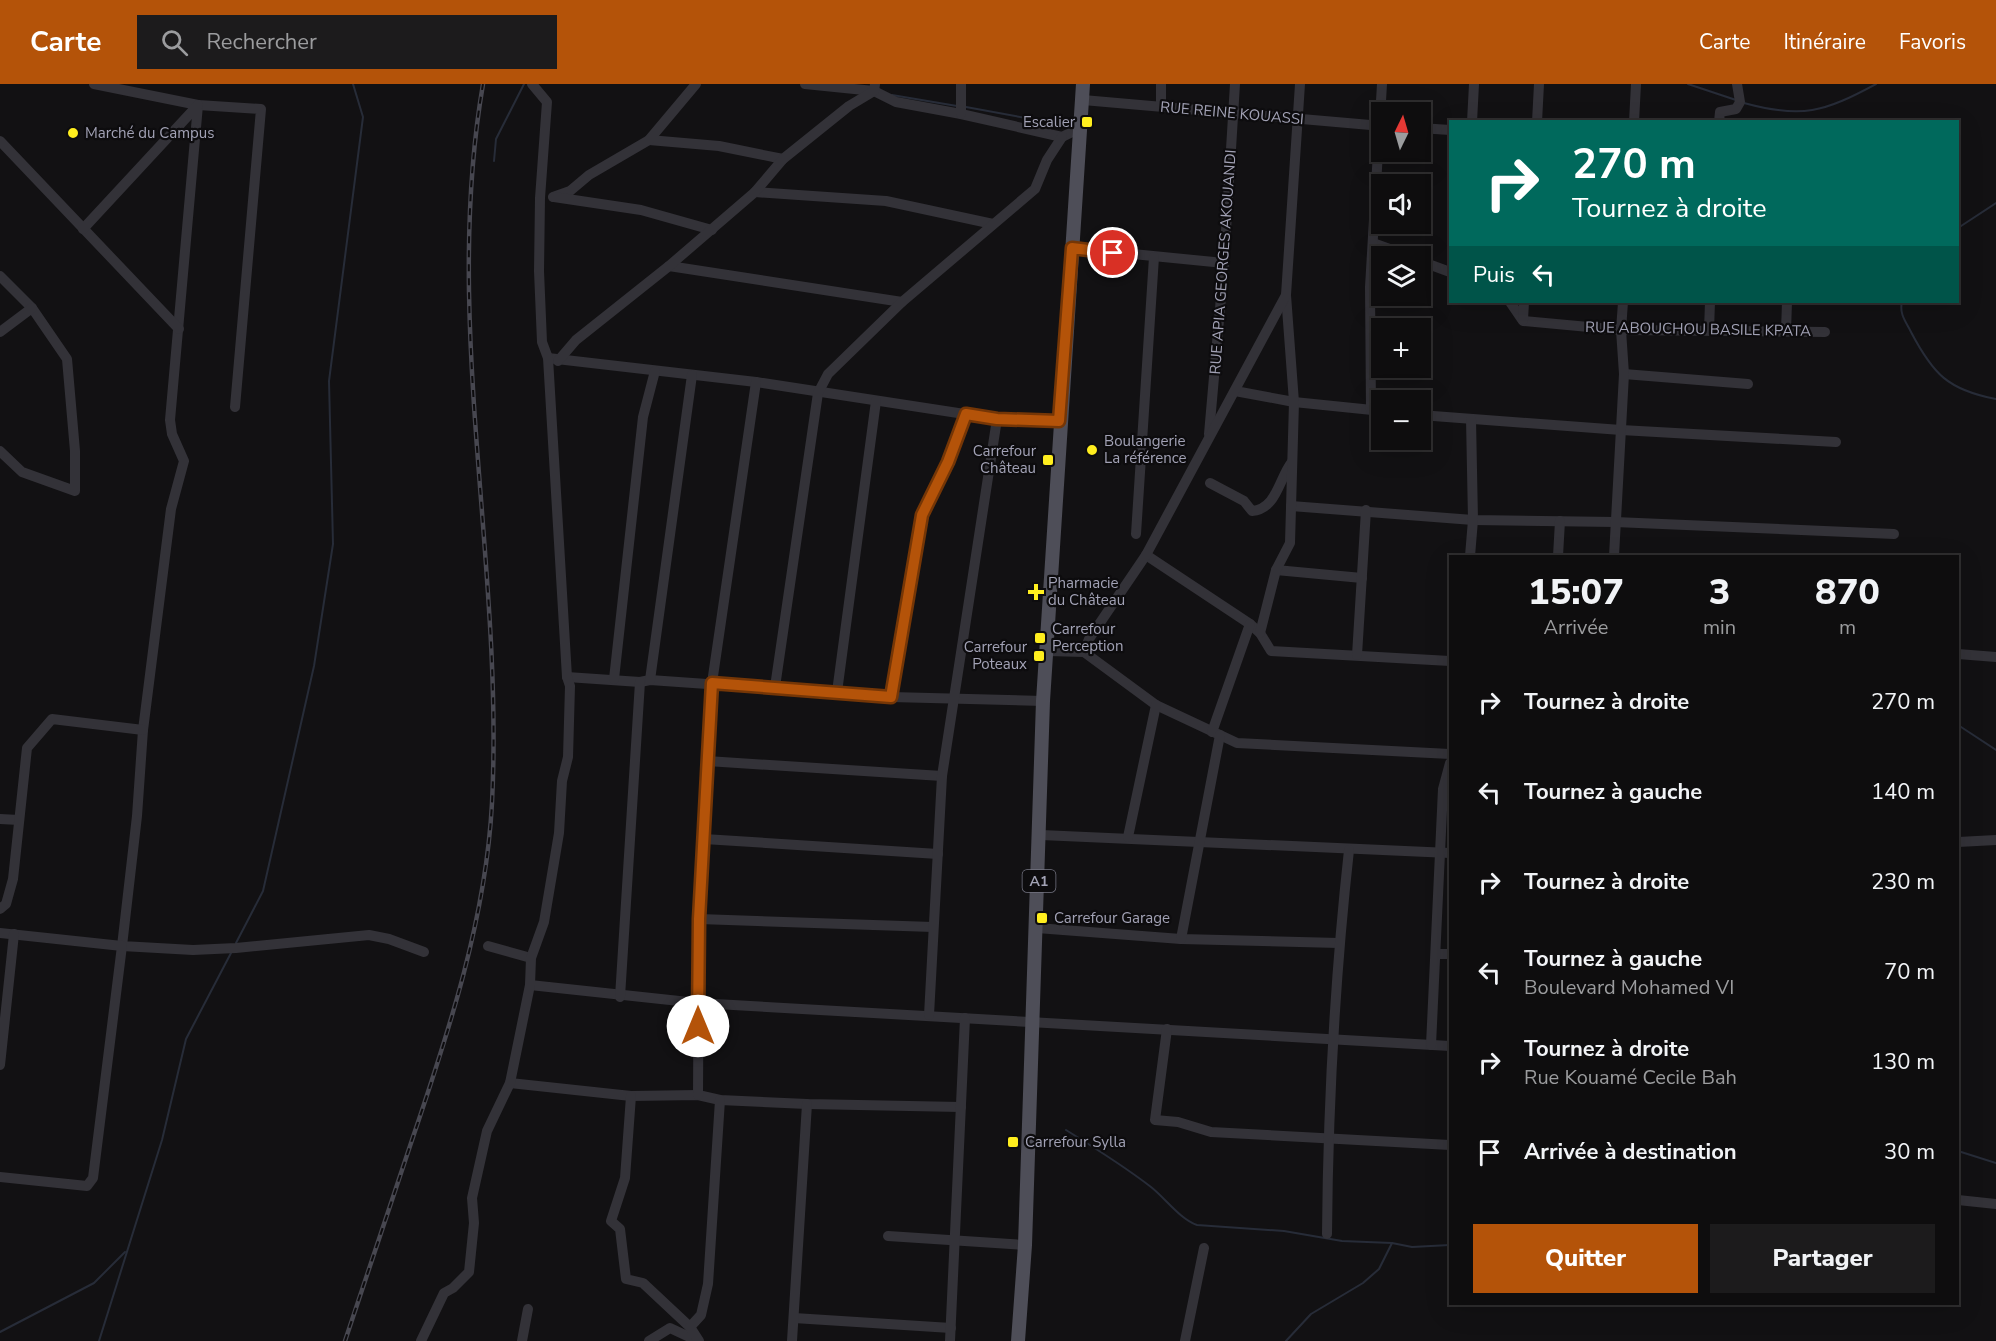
<!DOCTYPE html>
<html lang="fr">
<head>
<meta charset="utf-8">
<style>
	body { margin:0; font-family:"Nunito Sans",sans-serif; background:#1c1b1c; color:#f1f3f6; height:100vh; display:flex; flex-direction:column; font-size:22px; white-space:nowrap }
	* { box-sizing:border-box; margin:0 }
	p { font-size:20px; color:#9b9c9e }
	.icon { flex:none; width:33px; height:33px; fill:none; stroke:currentColor; stroke-width:2; stroke-linecap:round; stroke-linejoin:round }
	.map { position:relative; flex:1; overflow:hidden }
	.sheet { position:absolute; left:1449px; top:471px; width:510px; height:750px; display:flex; flex-direction:column; background:#0e0d0e; border-radius:0px; box-shadow:0 6px 24px #0002,0 0 0 2px #2e2d2e }
	.sheet>* { flex:none }
	.banner { position:absolute; left:1449px; top:36px; width:510px; height:183px; border-radius:0px; box-shadow:0 6px 24px #0002,0 0 0 2px #2e2d2e; background:#00695c; color:#fff; overflow:hidden }
	.needle { width:39px; rotate:5deg }
	.fabs { position:absolute; left:1371px; top:18px; display:grid; gap:12px }
	.fabs a { display:grid; place-items:center; width:60px; height:60px; border-radius:0px; background:#0e0d0e; box-shadow:0 6px 24px #0002,0 0 0 2px #2e2d2e; font-size:30px }
	.pin { position:absolute; display:grid; place-items:center; width:51px; height:51px; color:#fff; margin:-26px; border:3px solid #fff; border-radius:50%; box-shadow:0 2px 6px #0007 }
	.me { position:absolute; width:66px; margin:-33px; rotate:0deg; stroke-linejoin:round; filter:drop-shadow(0 0 4px #0008) }
	.turn { display:flex; align-items:center; gap:21px; height:126px; padding:0 24px; font-size:27px }
	.turn .icon { width:78px; height:78px; stroke-width:2.5 }
	.turn b { display:block; font-size:42px; line-height:51px }
	.then { display:flex; align-items:center; height:57px; padding:0 24px; background:#0003; gap:12px; font-size:22px }
	.eta { display:flex; justify-content:space-evenly; align-items:center; height:102px; text-align:center }
	.eta b { font-size:36px; font-weight:800; line-height:42px }
	.button { display:flex; gap:12px; margin-top:auto; padding:12px 24px }
	.button a { flex:1; height:69px; border-radius:0px; background:#b45309; color:#fff; font-size:24px; font-weight:800; line-height:69px; text-align:center }
	.button a+a { background:#1c1b1c; color:#f1f3f6 }
	ul { padding:0; list-style:none }
	li { display:flex; align-items:center; gap:18px; height:90px; padding:0 24px }
	li div { flex:1 }
	li b { display:block; font-size:22px }
	li em { font-style:normal }
	header { display:flex; align-items:center; gap:36px; box-sizing:border-box; height:84px; padding:0 30px; background:#b45309; color:#fff }
	header strong { font-size:28px }
	nav { display:flex; gap:33px; margin-inline-start:auto; font-size:21px }
	.search { width:420px; height:54px; background:#1c1b1c; display:flex; align-items:center; gap:15px; box-sizing:border-box; padding:0 21px; border-radius:0px; color:#9b9c9e; font-size:22px }
	.map>svg:first-child { display:block }
	.lines { fill:none; stroke-linecap:round; stroke-linejoin:round }
	.stream { stroke:#272c38; stroke-width:2 }
	.minor { stroke:#333238; stroke-width:10 }
	.major { stroke:#4e4e58; stroke-width:14 }
	.rail-casing { stroke:#474750; stroke-width:4.5 }
	.rail { stroke:#0d0c0e; stroke-width:2; stroke-dasharray:7; stroke-linecap:butt }
	.route-casing { stroke:#753606; stroke-width:15 }
	.route { stroke:#b45309; stroke-width:10 }
	.poi-dot { fill:#ffee1e; stroke:#0d0c0e; stroke-width:2 }
	.labels { text-anchor:middle; stroke-width:4.5; stroke-linejoin:round; paint-order:stroke }
	.shield { fill:#0d0c0e; stroke:#757583; stroke-width:1.5 }
	.shield-label { font-size:14px; font-weight:bold; fill:#a2a2b5 }
	.street-label { font-size:15px; fill:#a2a2b5; stroke:#0d0c0e }
	.poi-label { font-size:15px; fill:#a2a2b5; stroke:#0d0c0e; text-anchor:start }
</style>
</head>
<body>
<header>
<strong>Carte</strong>
<div class="search"><svg class="icon" aria-label="search" viewBox="0 0 24 24"><circle cx="10" cy="10" r="6"/><path d="M15 15l6 6"/></svg>Rechercher</div>
<nav><a>Carte</a><a>Itinéraire</a><a>Favoris</a></nav>
</header>
<div class="map">
<svg width="1996" height="1257" viewBox="0 0 1996 1257">
	<rect width="100%" height="100%" fill="#121113"/>
	<g class="lines">
		<g class="stream">
			<polyline points="1688,0 1736,16"/>
			<polyline points="892,11 957,22"/>
			<path d="M1744,19c58,16 80,9 132,-19"/>
			<polyline points="966,23 1031,35 1067,37"/>
			<polyline points="494,77 496,55 524,0"/>
			<polyline points="1958,144 1996,119"/>
			<path d="M1902,218c-3,12 4,20 9,30 22,42 37,58 85,67"/>
			<polyline points="1958,641 1996,666"/>
			<polyline points="236,859 263,807 314,582 333,460 329,297 363,33 353,0"/>
			<path d="M1066,1046c29,18 58,36 85,57 14,11 29,32 46,38l87,6 58,10 50,2"/>
			<polyline points="1958,1067 1996,1079"/>
			<polyline points="0,1248 94,1199 125,1168"/>
			<polyline points="99,1257 162,1056 186,955 231,869"/>
			<polyline points="1286,1257 1311,1230 1363,1199 1379,1185 1392,1159 1412,1163 1450,1161"/>
		</g>
		<g class="minor">
			<polyline points="94,0 198,21 261,25 235,323"/>
			<polyline points="805,0 874,7 896,18 961,30 1062,53 1080,44"/>
			<polyline points="961,0 961,30"/>
			<polyline points="1161,0 1161,22"/>
			<polyline points="1083,16 1382,42"/>
			<polyline points="198,21 170,336 172,350 184,377 171,425 143,646 137,732 122,862 193,866 236,864 369,851 389,855 424,868"/>
			<polyline points="1472,38 1474,0"/>
			<polyline points="1537,38 1539,0"/>
			<polyline points="1634,38 1636,0"/>
			<polyline points="1719,38 1720,28 1736,25 1740,18 1737,0"/>
			<polyline points="1420,44 1450,46"/>
			<polyline points="649,56 719,62 783,75"/>
			<polyline points="0,57 179,245"/>
			<polyline points="755,108 886,117 993,140"/>
			<polyline points="553,113 570,107 589,91 649,56 696,0"/>
			<polyline points="554,113 641,126 712,146"/>
			<polyline points="83,145 198,21"/>
			<polyline points="1373,159 1409,172"/>
			<polyline points="1072,164 1224,179"/>
			<polyline points="1420,177 1450,188"/>
			<polyline points="669,182 902,218"/>
			<polyline points="0,192 32,224 67,275 75,367 75,407 22,388 0,367"/>
			<polyline points="1510,218 1523,237 1621,246 1825,248"/>
			<polyline points="1523,236 1524,218"/>
			<polyline points="1709,246 1710,218"/>
			<polyline points="1786,247 1787,218"/>
			<polyline points="0,248 32,224"/>
			<polyline points="548,274 756,298 997,335 1059,337"/>
			<polyline points="558,277 576,256 669,182 755,108 783,75 849,22 874,7 875,0"/>
			<polyline points="1624,290 1748,300"/>
			<polyline points="1235,307 1294,318 1382,327"/>
			<polyline points="1371,326 1370,203 1382,0"/>
			<polyline points="1420,331 1621,346 1836,358"/>
			<polyline points="1209,350 1224,179 1235,0"/>
			<path d="M1210,399l34,18 8,10c25,-2 27,-33 40,-49"/>
			<polyline points="1291,422 1473,436 1615,438 1894,450"/>
			<polyline points="1136,450 1154,173"/>
			<polyline points="1146,471 1250,540 1260,549 1271,567 1450,577"/>
			<polyline points="1470,472 1473,436 1471,335"/>
			<polyline points="1558,472 1560,437"/>
			<polyline points="1614,472 1624,290 1621,246 1623,218"/>
			<polyline points="1276,486 1362,494"/>
			<polyline points="1260,549 1276,486 1290,459 1294,318 1286,211"/>
			<polyline points="1048,567 1084,568 1089,555 1146,471 1286,211 1300,0"/>
			<polyline points="1084,568 1156,621 1237,659 1450,670"/>
			<polyline points="1958,570 1996,573"/>
			<polyline points="1357,571 1366,426"/>
			<polyline points="567,593 640,598 650,596 891,613 1043,617"/>
			<polyline points="614,595 643,333 655,287"/>
			<polyline points="650,596 692,291"/>
			<polyline points="775,603 818,309 828,290 902,218 1035,105 1047,76 1062,53"/>
			<polyline points="837,608 876,317"/>
			<polyline points="891,613 923,431 948,378 966,330"/>
			<polyline points="1212,648 1250,540"/>
			<polyline points="707,677 942,692"/>
			<polyline points="0,735 19,736"/>
			<polyline points="1041,751 1450,769"/>
			<polyline points="1128,753 1156,621"/>
			<polyline points="704,755 938,770"/>
			<polyline points="1958,758 1996,756"/>
			<polyline points="0,825 6,820 13,795 27,664 52,635 143,646"/>
			<polyline points="699,835 933,843"/>
			<polyline points="1037,844 1181,855 1339,859"/>
			<polyline points="0,849 122,862 93,1094 87,1102 0,1093"/>
			<polyline points="1181,855 1220,651"/>
			<polyline points="488,862 531,874"/>
			<polyline points="1436,870 1450,870"/>
			<polyline points="530,901 698,919 1450,962"/>
			<polyline points="620,913 640,598"/>
			<polyline points="929,931 942,692 997,335"/>
			<polyline points="1167,945 1155,1036 1178,1038 1211,1048 1450,1061"/>
			<polyline points="1431,961 1443,705 1450,679"/>
			<polyline points="0,981 14,850"/>
			<polyline points="510,999 631,1012 698,1011 720,1016 807,1020 961,1023"/>
			<polyline points="698,1011 699,835 712,599 756,298"/>
			<polyline points="631,1012 625,1094 611,1137 620,1145 626,1195 643,1199 690,1243"/>
			<polyline points="1958,1116 1996,1120"/>
			<path d="M1327,1150c1,-128 8,-257 22,-384"/>
			<polyline points="888,1152 1025,1161"/>
			<polyline points="794,1234 951,1244"/>
			<polyline points="421,1257 444,1209 453,1204 469,1188 474,1139 472,1114 487,1047 510,999 530,901 531,874 544,838 559,749 562,697 568,673 570,602 567,593 548,274 542,258 539,187 540,114 547,18 532,0"/>
			<polyline points="522,1257 528,1225"/>
			<polyline points="649,1257 670,1244 698,1257"/>
			<polyline points="699,1257 690,1243 701,1231 708,1200 720,1016"/>
			<polyline points="792,1257 807,1020"/>
			<polyline points="950,1257 965,934"/>
			<polyline points="1185,1257 1204,1164"/>
		</g>
		<polyline class="major" points="1018,1257 1025,1161 1043,617 1083,0"/>
		<defs>
			<path id="rail" d="M345,1257c22,-67 45,-134 67,-201 37,-109 74,-222 80,-337 12,-240 -50,-481 -9,-719"/>
		</defs>
		<use href="#rail" class="rail-casing"/>
		<use href="#rail" class="rail"/>
	</g>
	<g class="lines">
		<defs>
			<polyline id="route" points="698,942 699,835 712,599 891,613 922,431 948,378 966,330 997,335 1059,337 1072,164 1113,169"/>
		</defs>
		<use href="#route" class="route-casing"/>
		<use href="#route" class="route"/>
	</g>
	<g class="poi-dot">
		<rect x="1081" y="32" width="12" height="12" rx="3"/>
		<circle cx="73" cy="49" r="6"/>
		<circle cx="1092" cy="366" r="6"/>
		<rect x="1042" y="370" width="12" height="12" rx="3"/>
		<path d="M1033 499h6v6h6v6h-6v6h-6v-6h-6v-6h6z"/>
		<rect x="1034" y="548" width="12" height="12" rx="3"/>
		<rect x="1033" y="566" width="12" height="12" rx="3"/>
		<rect x="1036" y="828" width="12" height="12" rx="3"/>
		<rect x="1007" y="1052" width="12" height="12" rx="3"/>
	</g>
	<g class="labels">
		<rect class="shield" x="1022.5" y="786" width="33" height="22" rx="4.5"/>
		<g class="shield-label">
			<text x="1039" y="802">A1</text>
		</g>
		<g class="street-label">
			<text transform="translate(1232 29) rotate(5)" y="5">RUE REINE KOUASSI</text>
			<text transform="translate(1223 178) rotate(-86)" y="5">RUE APIA GEORGES AKOUANDI</text>
			<text transform="translate(1698 245) rotate(1)" y="5">RUE ABOUCHOU BASILE KPATA</text>
		</g>
		<g class="poi-label">
			<text x="1075" y="43" text-anchor="end">Escalier</text>
			<text x="85" y="54">Marché du Campus</text>
			<text x="1104" y="362">Boulangerie<tspan x="1104" dy="17">La référence</tspan></text>
			<text x="1036" y="372" text-anchor="end">Carrefour<tspan x="1036" dy="17">Château</tspan></text>
			<text x="1048" y="504">Pharmacie<tspan x="1048" dy="17">du Château</tspan></text>
			<text x="1052" y="550">Carrefour<tspan x="1052" dy="17">Perception</tspan></text>
			<text x="1027" y="568" text-anchor="end">Carrefour<tspan x="1027" dy="17">Poteaux</tspan></text>
			<text x="1054" y="839">Carrefour Garage</text>
			<text x="1025" y="1063">Carrefour Sylla</text>
		</g>
	</g>
</svg>
<div class="fabs">
<a><svg class="needle" viewBox="-14 -14 28 28"><path d="M0-13l5 13h-10z" fill="#e53935"/><path d="M0 13l5-13h-10z" fill="#9b9c9e"/></svg></a>
<a><svg class="icon" aria-label="sound" viewBox="0 0 24 24"><path d="M4 9h4l5-4v14l-5-4H4zM17 9q2 3 0 6"/></svg></a>
<a><svg class="icon" aria-label="layers" viewBox="0 0 24 24"><path d="M12 4l9 5-9 5-9-5zM3 14l9 5 9-5"/></svg></a>
<a>+</a>
<a>−</a>
</div>
<div class="pin" style="left:1113px;top:169px;background:#d93025"><svg class="icon" aria-label="arrive" viewBox="0 0 24 24"><path d="M6 21V4h12l-3 4 3 4H6"/></svg></div>
<svg class="me" style="left:698px;top:942px" viewBox="-20 -20 40 40"><circle r="19" fill="#fff"/><path d="M0-13L10 11 0 6-10 11z" fill="#b45309"/></svg>
<div class="banner">
<div class="turn"><svg class="icon" aria-label="right" viewBox="0 0 24 24"><path d="M7 20v-9h11M14 6l5 5-5 5"/></svg><div><b>270 m</b>Tournez à droite</div></div>
<div class="then">Puis<svg class="icon" aria-label="left" viewBox="0 0 24 24"><path d="M17 20v-9H6M10 6l-5 5 5 5"/></svg></div>
</div>
<section class="sheet">
<div class="eta">
<div><b>15:07</b><p>Arrivée</p></div>
<div><b>3</b><p>min</p></div>
<div><b>870</b><p>m</p></div>
</div>
<ul>
<li><svg class="icon" aria-label="right" viewBox="0 0 24 24"><path d="M7 20v-9h11M14 6l5 5-5 5"/></svg><div><b>Tournez à droite</b></div><em>270 m</em></li>
<li><svg class="icon" aria-label="left" viewBox="0 0 24 24"><path d="M17 20v-9H6M10 6l-5 5 5 5"/></svg><div><b>Tournez à gauche</b></div><em>140 m</em></li>
<li><svg class="icon" aria-label="right" viewBox="0 0 24 24"><path d="M7 20v-9h11M14 6l5 5-5 5"/></svg><div><b>Tournez à droite</b></div><em>230 m</em></li>
<li><svg class="icon" aria-label="left" viewBox="0 0 24 24"><path d="M17 20v-9H6M10 6l-5 5 5 5"/></svg><div><b>Tournez à gauche</b><p>Boulevard Mohamed VI</p></div><em>70 m</em></li>
<li><svg class="icon" aria-label="right" viewBox="0 0 24 24"><path d="M7 20v-9h11M14 6l5 5-5 5"/></svg><div><b>Tournez à droite</b><p>Rue Kouamé Cecile Bah</p></div><em>130 m</em></li>
<li><svg class="icon" aria-label="arrive" viewBox="0 0 24 24"><path d="M6 21V4h12l-3 4 3 4H6"/></svg><div><b>Arrivée à destination</b></div><em>30 m</em></li>
</ul>
<div class="button"><a>Quitter</a><a>Partager</a></div>
</section>
</div>
</body>
</html>
